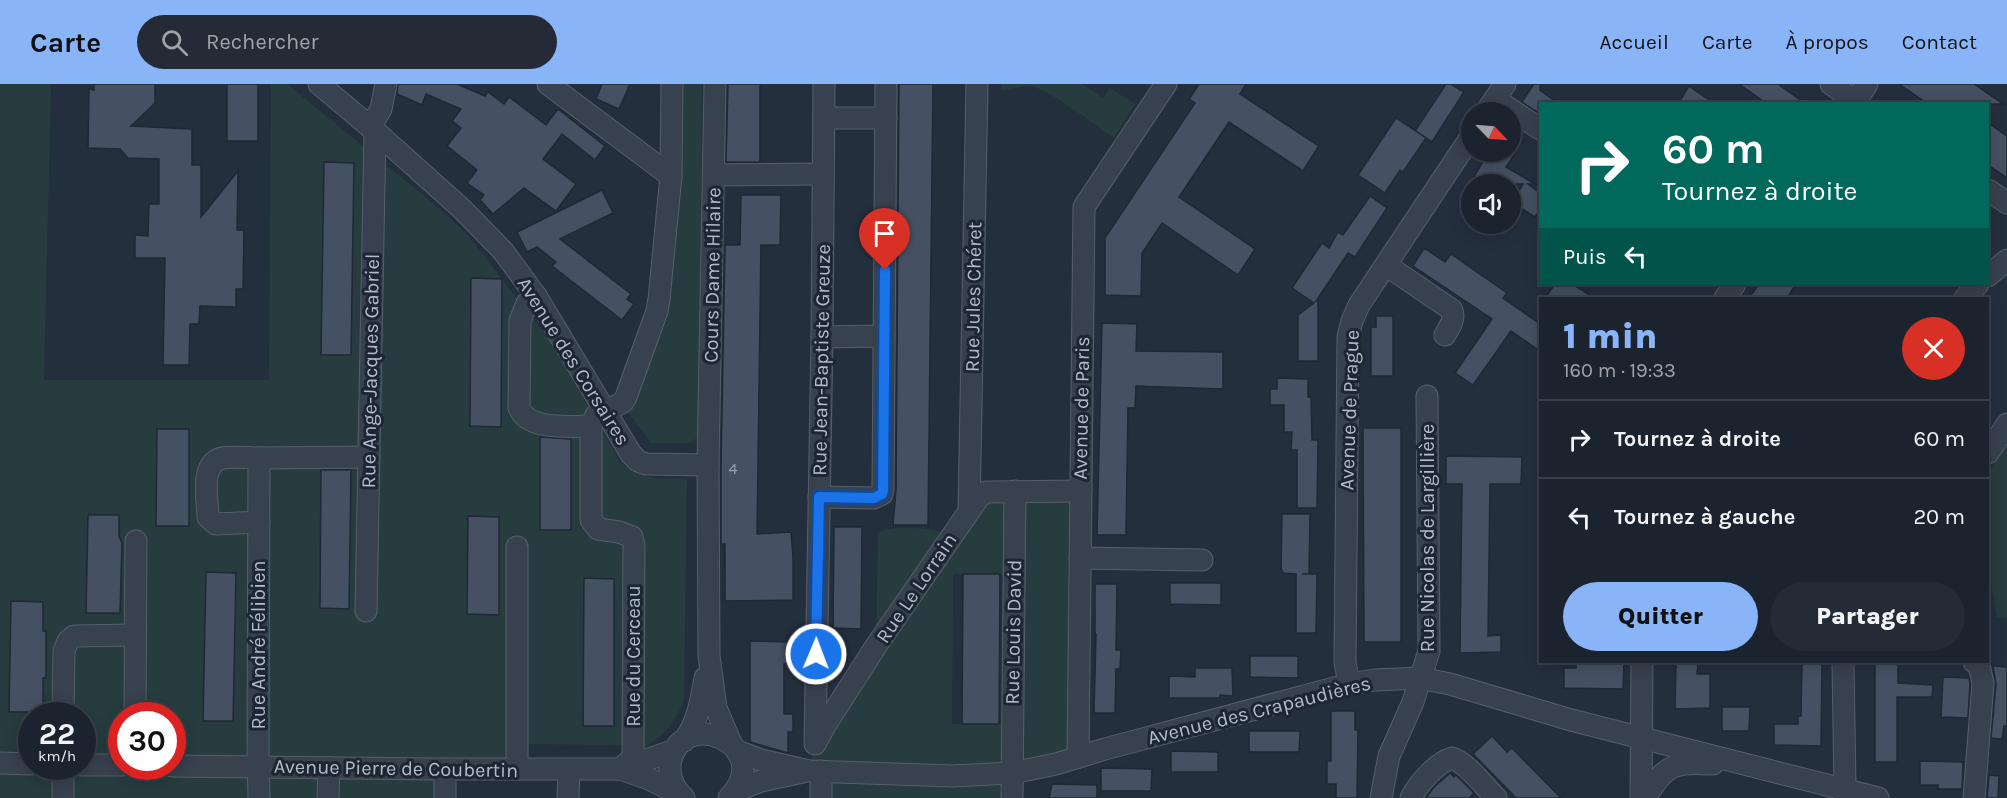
<!DOCTYPE html>
<html lang="fr">
<head>
<meta charset="utf-8">
<style>
	body { margin:0; font-family:Karla,sans-serif; background:#242b36; color:#f1f3f6; height:100vh; display:flex; flex-direction:column; font-size:22px; white-space:nowrap }
	* { box-sizing:border-box; margin:0 }
	p { font-size:20px; color:#a0a4aa }
	.icon { flex:none; width:33px; height:33px; fill:none; stroke:currentColor; stroke-width:2; stroke-linecap:round; stroke-linejoin:round }
	.map { position:relative; flex:1; overflow:hidden }
	.side { position:absolute; left:1539px; top:213px; width:450px; height:366px; display:flex; flex-direction:column; background:#1b232e; border-radius:0px; box-shadow:0 3px 15px #0003,0 0 0 2px #39404a }
	.side>* { flex:none }
	.banner { position:absolute; left:1539px; top:18px; width:450px; height:183px; border-radius:0px; box-shadow:0 3px 15px #0003,0 0 0 2px #39404a; background:#00695c; color:#fff; overflow:hidden }
	.needle { width:39px; rotate:115deg }
	.controls { position:absolute; left:1461px; top:18px; display:grid; gap:12px }
	.controls a { display:grid; place-items:center; width:60px; height:60px; border-radius:50%; background:#1b232e; box-shadow:0 3px 15px #0003,0 0 0 2px #39404a; font-size:30px }
	.speed { position:absolute; left:18px; top:618px; display:flex; gap:12px; font-size:30px; font-weight:700; text-align:center }
	.speed>* { display:grid; place-content:center; width:78px; height:78px; border-radius:50%; background:#1b232e; box-shadow:0 3px 15px #0003,0 0 0 2px #39404a; line-height:1 }
	.speed small { font-size:15px; font-weight:400 }
	.speed .limit { border:9px solid #d22; background:#fff; color:#111 }
	.pin { position:absolute; display:grid; place-items:center; width:51px; height:51px; color:#fff; margin:-62px -26px; border-radius:50% 50% 50% 0; rotate:-45deg; box-shadow:0 0 6px #0007 }
	.pin .icon { rotate:45deg }
	.me { position:absolute; width:66px; margin:-33px; rotate:1deg; stroke-linejoin:round; filter:drop-shadow(0 0 4px #0008) }
	.turn { display:flex; align-items:center; gap:21px; height:126px; padding:0 24px; font-size:27px }
	.turn .icon { width:78px; height:78px; stroke-width:2.5 }
	.turn b { display:block; font-size:42px; line-height:51px }
	.then { display:flex; align-items:center; height:57px; padding:0 24px; background:#0003; gap:12px; font-size:22px }
	.round { display:grid; place-items:center; flex:none; width:63px; height:63px; border-radius:32px; background:#242b36 }
	.overview { display:flex; align-items:center; justify-content:space-between; height:102px; padding:0 24px }
	h1 { font-size:36px; font-weight:800; line-height:45px; color:#8ab4f8 }
	.action { display:flex; gap:12px; margin-top:auto; padding:12px 24px }
	.action a { flex:1; height:69px; border-radius:36px; background:#8ab4f8; color:#111; font-size:24px; font-weight:800; line-height:69px; text-align:center }
	.action a+a { background:#242b36; color:#f1f3f6 }
	ul { padding:0; list-style:none }
	li { display:flex; align-items:center; gap:18px; height:78px; padding:0 24px; border-top:2px solid #39404a }
	li div { flex:1 }
	li b { display:block; font-size:22px }
	li em { font-style:normal }
	header { display:flex; align-items:center; gap:36px; box-sizing:border-box; height:84px; padding:0 30px; background:#8ab4f8; color:#111 }
	header strong { font-size:28px }
	nav { display:flex; gap:33px; margin-inline-start:auto; font-size:21px }
	.search { width:420px; height:54px; background:#242b36; display:flex; align-items:center; gap:15px; box-sizing:border-box; padding:0 21px; border-radius:33px; color:#a0a4aa; font-size:22px }
	.map>svg:first-child { display:block }
	.green { fill:#263c3f; fill-rule:evenodd }
	.building { fill:#455162; stroke:#1f2835; stroke-width:1.5 }
	.lines { fill:none; stroke-linecap:round; stroke-linejoin:round }
	.minor-casing { stroke:#565f6c; stroke-width:23 }
	.minor { stroke:#38414e; stroke-width:21 }
	.route-casing { stroke:#114b97; stroke-width:15 }
	.route { stroke:#1a73e8; stroke-width:10 }
	.labels { text-anchor:middle; stroke-width:6; stroke-linejoin:round; paint-order:stroke }
	.number-label { font-size:16px; fill:#98a1af }
	.street-label { font-size:20px; fill:#b4bcc9; stroke:#1d2633 }
</style>
</head>
<body>
<header>
<strong>Carte</strong>
<div class="search"><svg class="icon" aria-label="search" viewBox="0 0 24 24"><circle cx="10" cy="10" r="6"/><path d="M15 15l6 6"/></svg>Rechercher</div>
<nav><a>Accueil</a><a>Carte</a><a>À propos</a><a>Contact</a></nav>
</header>
<div class="map">
<svg width="2007" height="714" viewBox="0 0 2007 714">
	<rect width="100%" height="100%" fill="#242f3e"/>
	<g class="green">
		<path d="M0,0h51l-7,296h225l2,-296h16l147,120 34,31 82,106 71,122c24,18 37,15 66,16l-3,222c-9,21 -21,37 -42,47l-9,-3 -116,-1v15l-70,-1 -2,40h-445zM32,632h50v50h-50zM122,632h50v50h-50z"/>
		<polygon points="678,0 702,0 700,341 697,353 691,359 651,359 629,329 666,220"/>
		<path d="M1001,0h81l21,14 7,-10 25,16 -21,34c-18,-12 -67,-51 -85,-52 -7,0 -19,4 -28,4z"/>
		<polygon points="2007,359 2007,534 1997,533 1988,482 1988,389"/>
		<path d="M1081,407l-3,266 -66,16v25h-191c-9,-22 -15,-30 -6,-54l61,-98 2,-109 2,-5c14,-8 57,-3 72,3l27,-38zM953,490l61,1 -2,149h-60z"/>
	</g>
	<g class="building">
		<polygon points="94,0 155,0 155,19 131,42 192,45 192,81 201,81 201,133 238,87 237,146 244,146 243,205 236,205 236,223 200,222 199,240 190,240 189,281 163,281 165,174 135,174 135,151 148,152 149,120 159,120 159,75 128,74 120,65 88,64 89,5 94,6"/>
		<rect x="227" y="0" width="31" height="57"/>
		<polygon points="398,0 457,0 485,12 488,8 504,20 509,13 546,41 558,25 605,62 595,76 562,50 543,75 576,100 556,127 524,104 493,130 480,116 484,111 467,99 477,86 447,62 461,44 452,37 461,25 426,10 422,21 397,10"/>
		<polygon points="602,0 630,0 619,25 596,15"/>
		<polygon points="728,0 760,0 760,78 726,78"/>
		<polygon points="899,0 933,0 928,441 893,441 896,406"/>
		<polygon points="1199,0 1246,0 1240,10 1319,62 1303,87 1229,38 1179,113 1255,165 1238,191 1162,139 1142,169 1141,212 1105,211 1105,154 1195,19 1189,15"/>
		<polygon points="1446,0 1451,0 1464,8 1432,58 1415,47"/>
		<polygon points="1534,0 1540,0 1540,6 1559,20 1540,20 1540,30 1522,18"/>
		<polygon points="1739,0 1778,0 1806,20 1767,20"/>
		<polygon points="1899,0 1974,0 2003,20 1928,20"/>
		<polygon points="1689,2 1696,7 1715,20 1678,20"/>
		<polygon points="1396,34 1426,54 1403,88 1400,86 1385,109 1358,91"/>
		<polygon points="1988,39 2007,52 2007,94 1988,81"/>
		<polygon points="1489,68 1516,68 1506,83 1535,100 1528,100 1540,109 1540,125 1535,133 1512,118 1523,100 1488,100 1474,92"/>
		<polygon points="324,78 354,79 351,271 321,271"/>
		<polygon points="602,106 613,129 560,155 631,210 627,215 634,220 622,236 552,182 556,178 537,163 527,168 517,148"/>
		<polygon points="741,111 781,111 780,161 761,161 757,450 791,448 793,473 793,516 725,517 725,460 721,460 721,381 725,161 740,161"/>
		<polygon points="1370,112 1387,124 1355,173 1348,169 1316,217 1318,216 1318,277 1298,277 1298,231 1314,219 1292,204 1322,159 1329,164 1338,148 1343,151"/>
		<polygon points="1424,164 1445,178 1451,170 1507,209 1503,214 1540,240 1540,267 1511,247 1473,301 1455,289 1492,235 1413,182"/>
		<polygon points="471,194 502,195 501,343 470,342"/>
		<polygon points="1555,200 1572,200 1595,214 1545,214"/>
		<polygon points="1759,200 1796,200 1787,214 1749,214"/>
		<polygon points="1376,232 1393,232 1393,292 1371,292 1371,243 1376,243"/>
		<polygon points="1102,239 1137,240 1136,267 1223,268 1223,305 1136,302 1135,324 1128,324 1126,451 1097,451"/>
		<polygon points="1277,294 1308,295 1308,313 1311,313 1312,356 1318,356 1317,424 1297,424 1297,366 1291,366 1292,348 1284,348 1284,321 1270,321 1270,305 1277,305"/>
		<polygon points="1363,344 1401,344 1401,558 1364,558"/>
		<polygon points="157,345 189,345 189,442 156,442"/>
		<polygon points="540,353 571,355 571,446 540,446"/>
		<polygon points="1446,372 1522,373 1521,400 1490,400 1488,552 1501,551 1501,568 1460,569 1462,400 1446,400"/>
		<polygon points="321,386 351,386 349,525 320,524"/>
		<polygon points="1282,430 1310,430 1309,490 1302,490 1317,490 1316,549 1296,549 1296,490 1283,489 1281,484"/>
		<polygon points="88,431 119,431 119,452 122,459 120,529 86,529"/>
		<polygon points="468,432 499,433 499,531 467,530"/>
		<polygon points="834,443 862,443 861,545 833,544"/>
		<polygon points="206,488 236,489 233,637 203,637"/>
		<polygon points="963,490 1000,490 999,640 962,640"/>
		<polygon points="584,494 614,495 614,642 583,642"/>
		<polygon points="1170,499 1221,499 1221,521 1170,520"/>
		<polygon points="1095,500 1117,500 1116,566 1121,566 1120,585 1116,585 1115,629 1094,629 1096,550 1095,550"/>
		<polygon points="11,517 43,518 43,547 46,547 46,594 43,594 43,628 9,628"/>
		<polygon points="750,557 790,558 789,580 784,580 784,630 793,630 793,648 788,648 788,669 750,658"/>
		<polygon points="1250,572 1298,572 1298,594 1250,593"/>
		<polygon points="1576,578 1624,578 1623,605 1564,604 1564,584 1576,584"/>
		<polygon points="1676,578 1698,578 1697,590 1710,590 1710,624 1675,625"/>
		<polygon points="1802,578 1822,578 1821,662 1774,661 1774,640 1798,640 1798,632 1801,632"/>
		<polygon points="1875,578 1898,578 1898,599 1933,601 1932,613 1897,613 1897,678 1875,678"/>
		<polygon points="1993,582 2007,583 2007,642 2004,642 2002,655 1991,654 1996,600"/>
		<polygon points="1195,584 1232,584 1233,612 1220,611 1220,614 1169,614 1169,592 1195,593"/>
		<polygon points="1943,593 1969,594 1970,600 1968,634 1941,633"/>
		<polygon points="1722,623 1750,623 1749,647 1722,647"/>
		<polygon points="1331,627 1355,627 1355,646 1358,646 1357,714 1336,714 1336,700 1327,700 1327,677 1331,677"/>
		<polygon points="1249,647 1300,647 1299,668 1249,668"/>
		<polygon points="1492,652 1507,668 1512,664 1561,714 1516,714 1473,670"/>
		<polygon points="1171,667 1218,668 1218,688 1171,688"/>
		<polygon points="1920,677 1963,678 1962,705 1938,705 1938,701 1920,701"/>
		<polygon points="1101,684 1152,685 1151,707 1101,707"/>
		<polygon points="1450,689 1454,693 1456,691 1474,709 1469,714 1426,714 1434,703"/>
		<polygon points="1989,691 1999,692 1998,714 1987,714"/>
		<polygon points="1052,700 1097,701 1097,714 1049,714"/>
	</g>
	<g class="lines">
		<defs>
			<g id="minor">
				<polyline points="319,0 375,47 462,125 503,167 536,212 631,370 638,377 646,380 708,381"/>
				<polyline points="548,0 671,92"/>
				<polyline points="715,0 708,381 709,572 716,624 731,659"/>
				<polyline points="1831,0 1859,20"/>
				<polyline points="1495,15 1540,45"/>
				<polyline points="1854,20 1867,0"/>
				<polyline points="1486,28 1505,0"/>
				<polyline points="824,34 886,34"/>
				<polyline points="370,43 381,25 386,0"/>
				<polyline points="714,91 823,90"/>
				<polyline points="1988,106 2007,119"/>
				<path d="M1386,181l66,45c3,10 -2,16 -7,25"/>
				<polyline points="1988,192 2007,176"/>
				<path d="M536,212l-9,7 -7,18 -1,87c10,23 51,18 72,18"/>
				<polyline points="1725,214 1735,200"/>
				<polyline points="1965,214 1978,200"/>
				<polyline points="822,253 884,252"/>
				<polyline points="605,323 596,331 591,342 591,436 598,445 619,448 632,453 634,461 633,674 620,685"/>
				<polyline points="607,327 623,318 626,313 657,227 659,215 671,92 672,0"/>
				<polyline points="1988,369 2007,340"/>
				<polyline points="819,413 874,414 882,410 883,406 886,0"/>
				<polyline points="969,427 977,0"/>
				<path d="M259,438l-43,2 -8,-7c0,-16 -9,-53 14,-59 10,-2 26,0 37,0"/>
				<polyline points="517,463 517,685"/>
				<polyline points="1080,474 1202,476"/>
				<polyline points="366,527 375,47"/>
				<polyline points="1843,578 1845,706"/>
				<polyline points="1349,600 1345,578 1348,253 1352,237 1359,221 1472,51"/>
				<polyline points="63,632 64,567 68,557 74,552 135,551"/>
				<polyline points="135,632 136,457"/>
				<path d="M684,657c14,-20 17,-40 21,-63"/>
				<polyline points="816,658 826,640 876,562 979,413 986,408 1081,407"/>
				<polyline points="815,660 822,253 824,0"/>
				<polyline points="737,667 761,676 809,687 952,692 1012,689 1056,680 1105,665 1349,600 1375,596 1420,594 1450,600 1571,636 1878,714"/>
				<polyline points="1078,673 1084,123 1166,0"/>
				<polyline points="0,679 32,680"/>
				<polyline points="82,681 122,681"/>
				<polyline points="172,682 436,685 620,685 675,666"/>
				<polyline points="445,685 445,714"/>
				<polyline points="620,685 649,695 679,710"/>
				<polyline points="735,707 761,697 803,688"/>
				<polyline points="63,714 63,682"/>
				<polyline points="259,714 258,674 259,374 369,373"/>
				<polyline points="328,714 329,684"/>
				<polyline points="568,714 569,686"/>
				<path d="M684,714c-10,-9 -15,-20 -14,-33 8,-62 109,-20 59,33"/>
				<polyline points="821,714 821,687"/>
				<polyline points="1012,714 1015,407"/>
				<polyline points="1381,714 1389,672 1413,618 1429,567 1427,312"/>
				<path d="M1411,714c7,-14 25,-35 41,-40 14,4 33,29 44,40"/>
				<polyline points="1641,714 1642,578"/>
				<path d="M1645,714c21,-34 28,-36 68,-34"/>
				<polyline points="1974,714 1983,599 1979,581 1974,578"/>
			</g>
		</defs>
		<use href="#minor" class="minor-casing"/>
		<use href="#minor" class="minor"/>
	</g>
	<g class="lines">
		<defs>
			<polyline id="route" points="816,570 819,413 874,414 882,410 883,406 885,186"/>
		</defs>
		<use href="#route" class="route-casing"/>
		<use href="#route" class="route"/>
	</g>
	<g class="labels">
		<g class="number-label">
			<text x="733" y="390">4</text>
		</g>
		<g class="street-label">
			<text transform="translate(712 191) rotate(-89)" y="7">Cours Dame Hilaire</text>
			<text transform="translate(973 213) rotate(-89)" y="7">Rue Jules Chéret</text>
			<text transform="translate(821 276) rotate(-89)" y="7">Rue Jean-Baptiste Greuze</text>
			<text transform="translate(574 277) rotate(58)" y="7">Avenue des Corsaires</text>
			<text transform="translate(370 287) rotate(-89)" y="7">Rue Ange-Jacques Gabriel</text>
			<text transform="translate(1081 324) rotate(-89)" y="7">Avenue de Paris</text>
			<text transform="translate(1349 326) rotate(-88)" y="7">Avenue de Prague</text>
			<text transform="translate(1427 454) rotate(-90)" y="7">Rue Nicolas de Largillière</text>
			<text transform="translate(916 504) rotate(-56)" y="7">Rue Le Lorrain</text>
			<text transform="translate(1013 548) rotate(-89)" y="7">Rue Louis David</text>
			<text transform="translate(258 561) rotate(-90)" y="7">Rue André Félibien</text>
			<text transform="translate(633 572) rotate(-90)" y="7">Rue du Cerceau</text>
			<text transform="translate(1259 626) rotate(-14)" y="7">Avenue des Crapaudières</text>
			<text transform="translate(396 684) rotate(1)" y="7">Avenue Pierre de Coubertin</text>
		</g>
	</g>
</svg>
<div class="controls">
<a><svg class="needle" viewBox="-14 -14 28 28"><path d="M0-13l5 13h-10z" fill="#e53935"/><path d="M0 13l5-13h-10z" fill="#a0a4aa"/></svg></a>
<a><svg class="icon" aria-label="sound" viewBox="0 0 24 24"><path d="M4 9h4l5-4v14l-5-4H4zM17 9q2 3 0 6"/></svg></a>
</div>
<div class="speed"><div>22<small>km/h</small></div><div class="limit">30</div></div>
<div class="pin" style="left:885px;top:186px;background:#d93025"><svg class="icon" aria-label="arrive" viewBox="0 0 24 24"><path d="M6 21V4h12l-3 4 3 4H6"/></svg></div>
<svg class="me" style="left:816px;top:570px" viewBox="-20 -20 40 40"><circle r="17" fill="#1a73e8" stroke="#fff" stroke-width="3"/><path d="M0-11L8 9 0 5-8 9z" fill="#fff"/></svg>
<div class="banner">
<div class="turn"><svg class="icon" aria-label="right" viewBox="0 0 24 24"><path d="M7 20v-9h11M14 6l5 5-5 5"/></svg><div><b>60 m</b>Tournez à droite</div></div>
<div class="then">Puis<svg class="icon" aria-label="left" viewBox="0 0 24 24"><path d="M17 20v-9H6M10 6l-5 5 5 5"/></svg></div>
</div>
<section class="side">
<div class="overview"><div><h1>1 min</h1><p>160 m · 19:33</p></div><a class="round" style="background:#d93025;color:#fff"><svg class="icon" aria-label="close" viewBox="0 0 24 24"><path d="M6 6l12 12M18 6L6 18"/></svg></a></div>
<ul>
<li><svg class="icon" aria-label="right" viewBox="0 0 24 24"><path d="M7 20v-9h11M14 6l5 5-5 5"/></svg><div><b>Tournez à droite</b></div><em>60 m</em></li>
<li><svg class="icon" aria-label="left" viewBox="0 0 24 24"><path d="M17 20v-9H6M10 6l-5 5 5 5"/></svg><div><b>Tournez à gauche</b></div><em>20 m</em></li>
</ul>
<div class="action"><a>Quitter</a><a>Partager</a></div>
</section>
</div>
</body>
</html>
